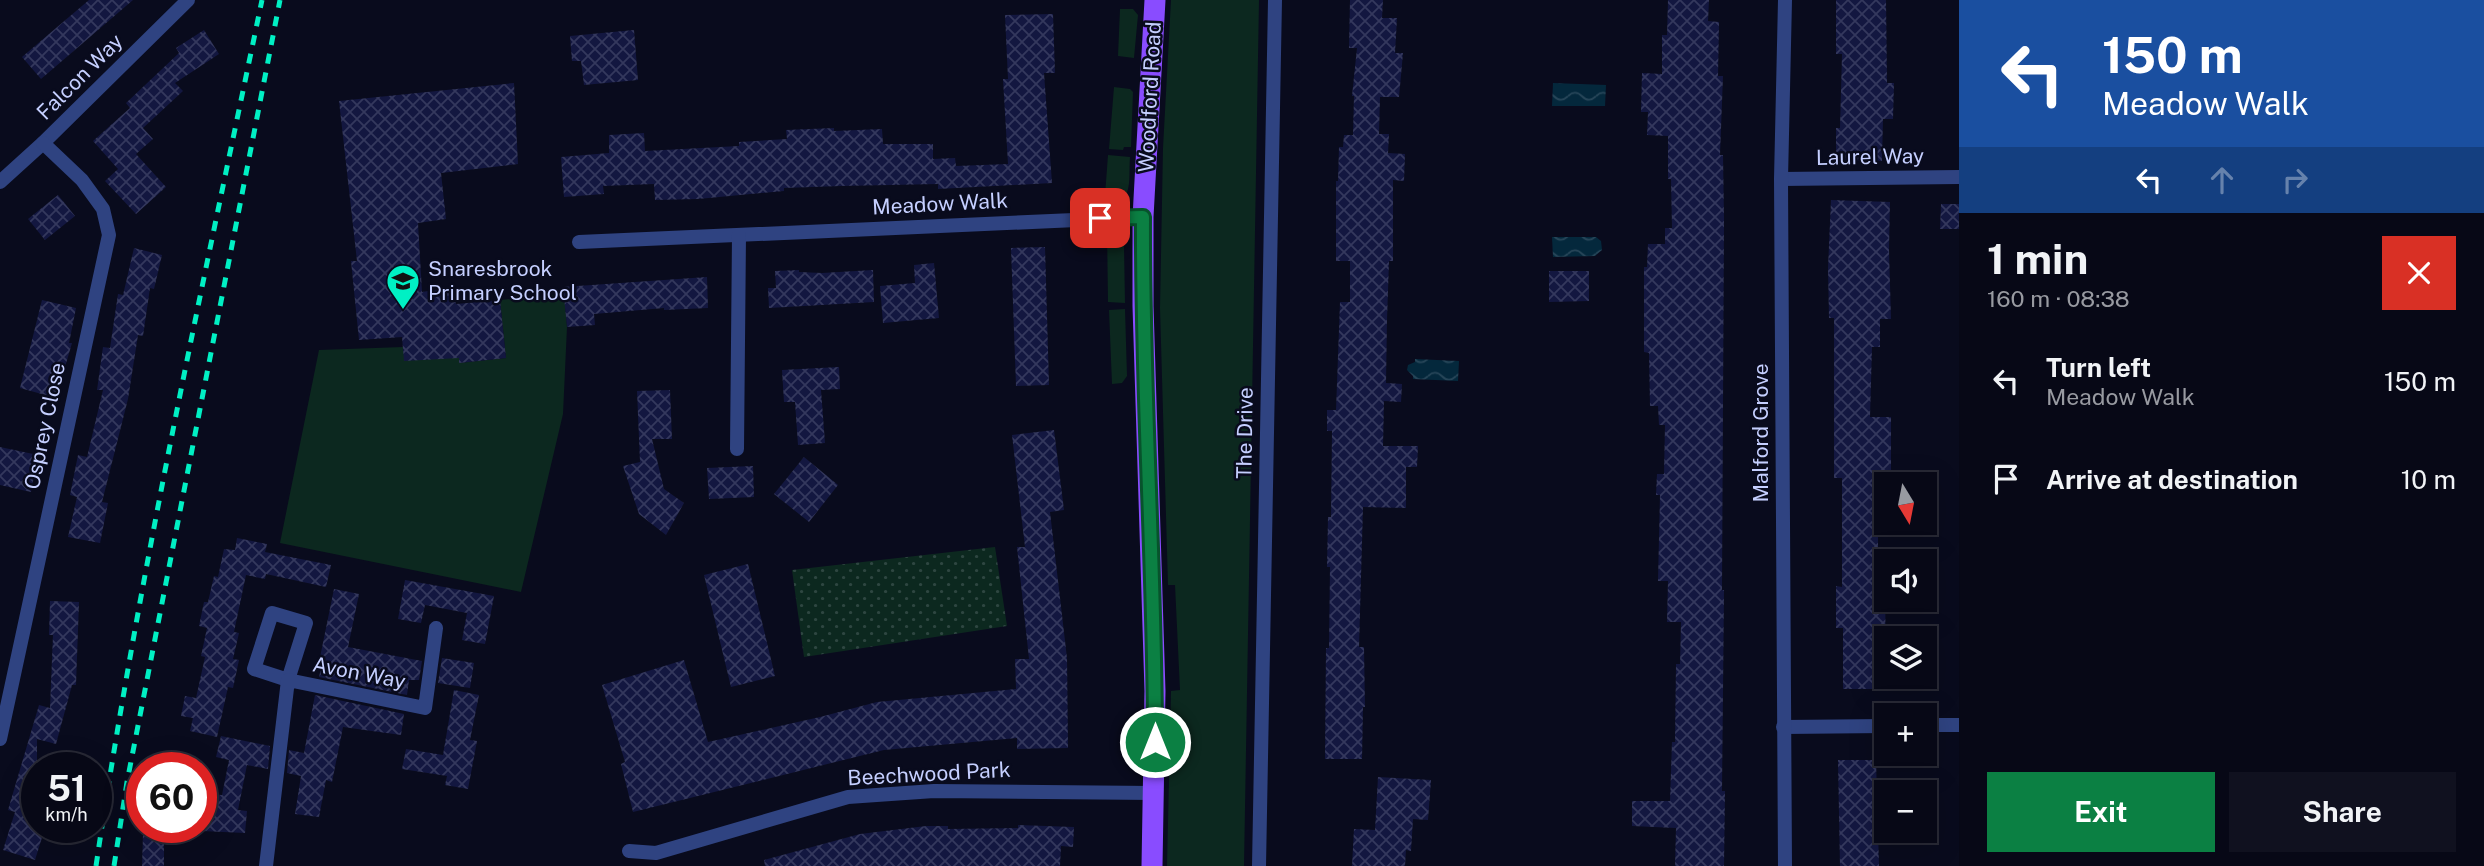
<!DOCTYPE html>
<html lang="en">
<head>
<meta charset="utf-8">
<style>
	body { margin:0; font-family:"Public Sans",sans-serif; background:#10111f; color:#f1f3f6; height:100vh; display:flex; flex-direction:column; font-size:26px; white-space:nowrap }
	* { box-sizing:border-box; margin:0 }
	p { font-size:23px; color:#989aa1 }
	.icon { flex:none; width:38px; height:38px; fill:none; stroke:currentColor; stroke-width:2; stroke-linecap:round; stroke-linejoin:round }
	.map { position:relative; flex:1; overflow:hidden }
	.details { display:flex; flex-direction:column; background:#070816; width:525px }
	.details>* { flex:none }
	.banner { background:#1a4fa0; color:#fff; overflow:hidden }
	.needle { width:46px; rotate:170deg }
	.buttons { position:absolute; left:1874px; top:472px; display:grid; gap:14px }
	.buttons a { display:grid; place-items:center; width:63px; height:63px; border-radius:0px; background:#070816; box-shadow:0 7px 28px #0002,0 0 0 2px #282935; font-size:35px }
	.speed { position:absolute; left:21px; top:752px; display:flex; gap:14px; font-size:35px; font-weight:700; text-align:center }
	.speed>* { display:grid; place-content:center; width:91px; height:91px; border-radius:50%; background:#070816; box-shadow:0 7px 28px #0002,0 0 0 2px #282935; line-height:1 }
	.speed small { font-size:18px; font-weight:400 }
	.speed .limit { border:10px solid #d22; background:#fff; color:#111 }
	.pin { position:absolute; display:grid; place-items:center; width:60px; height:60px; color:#fff; margin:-30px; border-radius:14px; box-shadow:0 4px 10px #0006 }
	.me { position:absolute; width:77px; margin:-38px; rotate:0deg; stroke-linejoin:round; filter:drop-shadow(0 0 5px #0008) }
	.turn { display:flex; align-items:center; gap:24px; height:147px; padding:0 28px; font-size:32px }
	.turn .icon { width:91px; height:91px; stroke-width:2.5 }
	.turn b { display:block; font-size:49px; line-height:60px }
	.lanes { display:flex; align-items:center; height:66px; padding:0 28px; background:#0003; justify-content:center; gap:35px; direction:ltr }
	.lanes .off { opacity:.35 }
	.round { display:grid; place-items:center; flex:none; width:74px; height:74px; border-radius:0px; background:#10111f }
	.summary { display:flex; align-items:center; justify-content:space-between; height:119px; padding:0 28px }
	h1 { font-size:42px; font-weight:700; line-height:52px }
	.button { display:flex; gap:14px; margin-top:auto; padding:14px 28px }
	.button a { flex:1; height:80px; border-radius:0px; background:#0b8043; color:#fff; font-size:28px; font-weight:700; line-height:80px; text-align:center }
	.button a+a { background:#10111f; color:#f1f3f6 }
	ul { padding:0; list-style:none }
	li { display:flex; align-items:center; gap:21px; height:98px; padding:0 28px }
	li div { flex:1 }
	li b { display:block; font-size:26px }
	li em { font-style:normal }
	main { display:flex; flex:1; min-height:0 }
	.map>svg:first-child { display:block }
	.green { fill:#0c281f }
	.garden { fill:url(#garden-dots) }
	.water { fill:url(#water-waves) }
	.building { fill:url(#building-cross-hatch) }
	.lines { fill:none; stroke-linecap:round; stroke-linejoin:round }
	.minor { stroke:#2f4381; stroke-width:14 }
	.primary { stroke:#894cff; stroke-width:21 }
	.rail { stroke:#00f0c4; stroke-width:5; stroke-dasharray:10 9; stroke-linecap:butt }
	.route-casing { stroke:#07532c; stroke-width:18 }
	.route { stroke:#0b8043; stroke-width:12 }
	.labels { text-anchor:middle; stroke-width:5; stroke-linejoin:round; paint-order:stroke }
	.street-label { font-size:21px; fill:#c5cfff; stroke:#090b1d }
	.poi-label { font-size:21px; fill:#c5cfff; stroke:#090b1d; text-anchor:start }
</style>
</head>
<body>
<main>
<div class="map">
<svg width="1959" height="866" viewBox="0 0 1959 866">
	<defs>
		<pattern id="garden-dots" width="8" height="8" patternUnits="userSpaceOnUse" patternTransform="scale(1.75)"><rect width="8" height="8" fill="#0c281f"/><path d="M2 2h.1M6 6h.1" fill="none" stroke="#2e4641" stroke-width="1.8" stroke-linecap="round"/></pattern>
		<pattern id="water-waves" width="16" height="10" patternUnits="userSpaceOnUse" patternTransform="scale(1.75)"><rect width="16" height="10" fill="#04283c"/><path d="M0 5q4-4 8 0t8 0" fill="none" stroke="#274659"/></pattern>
		<pattern id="building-cross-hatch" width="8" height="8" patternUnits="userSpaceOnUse" patternTransform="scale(1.75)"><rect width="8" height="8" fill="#131740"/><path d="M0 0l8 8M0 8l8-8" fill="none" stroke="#34385d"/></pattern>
	</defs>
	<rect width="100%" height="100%" fill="#090b1d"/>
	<g class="green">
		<polygon points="1171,0 1259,0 1244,866 1167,866 1171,691 1180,690 1175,585 1168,585 1160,308 1163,148"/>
		<polygon points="1120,9 1133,9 1138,15 1134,58 1118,56"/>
		<polygon points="1114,87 1130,89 1133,92 1131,147 1124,147 1123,150 1109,149"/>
		<path d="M1108,155l22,2c-2,26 5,44 -26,52z"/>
		<polygon points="1107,229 1121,240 1124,246 1125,303 1108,302"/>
		<polygon points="564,294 567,327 563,414 521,592 280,543 319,350 403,347 459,358 459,363 506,358 500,300"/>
		<polygon points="1125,309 1127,376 1122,383 1112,384 1109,310"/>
	</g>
	<polygon class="garden" points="995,547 1007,626 804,657 792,570"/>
	<g class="water">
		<polygon points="1553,83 1606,85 1605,106 1552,106"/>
		<polygon points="1552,237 1596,237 1601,241 1602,250 1595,256 1553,257"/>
		<polygon points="1415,359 1459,361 1458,381 1413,379 1413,376 1407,370 1408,365 1415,362"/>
	</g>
	<g class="building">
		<polygon points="89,0 133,0 41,79 22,57"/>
		<polygon points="1350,0 1383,0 1382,18 1397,18 1395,53 1403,53 1399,97 1380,97 1379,134 1389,134 1388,153 1405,154 1404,181 1393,180 1393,261 1389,261 1387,320 1386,383 1402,384 1401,402 1384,401 1383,446 1418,446 1417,467 1406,467 1406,508 1363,507 1359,647 1364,647 1365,707 1363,707 1362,759 1325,759 1326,648 1329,648 1330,567 1327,567 1328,517 1331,517 1332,431 1327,431 1327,410 1336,410 1340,302 1350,302 1350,261 1336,261 1336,181 1338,181 1339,147 1343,147 1344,135 1353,135 1354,96 1352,96 1357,48 1349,48"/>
		<polygon points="1668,0 1709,0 1708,21 1719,22 1718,76 1723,76 1720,155 1723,155 1724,219 1722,590 1724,590 1722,791 1725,791 1724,866 1675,866 1676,828 1632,826 1632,801 1670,801 1672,742 1675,742 1676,664 1680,664 1681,622 1667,622 1668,581 1658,581 1660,495 1656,495 1657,474 1664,474 1665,425 1659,425 1658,406 1650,406 1649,353 1644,352 1644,267 1647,267 1648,244 1665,244 1665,228 1672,228 1671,179 1668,179 1668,136 1647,135 1648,112 1641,112 1642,73 1662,74 1662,35 1667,35"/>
		<polygon points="1836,0 1886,0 1887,83 1894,83 1893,119 1883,119 1882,161 1836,160 1836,128 1840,128 1842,54 1836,54"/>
		<polygon points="1053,14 1055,73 1044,73 1052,183 938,189 938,184 841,186 784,188 784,191 698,199 655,200 654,184 603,186 604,194 564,197 561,157 609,153 609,135 644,133 645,151 739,146 739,142 787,139 786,130 834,128 834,131 882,129 883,144 933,144 933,159 955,158 956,166 1008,164 1003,79 1008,79 1005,15"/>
		<polygon points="204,30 219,54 175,83 183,91 143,128 153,139 136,154 166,187 136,214 105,181 118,169 93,141 130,108 126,103 179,53 176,48"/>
		<polygon points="634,30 638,80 584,85 581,61 572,61 570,36"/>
		<polygon points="514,83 518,164 441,173 446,219 418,223 422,292 453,287 456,304 500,300 506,358 459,363 459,358 404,361 402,337 359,340 351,261 357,261 339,101"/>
		<polygon points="58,195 75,216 45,240 28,219"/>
		<polygon points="1831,200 1890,202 1889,250 1891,319 1880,319 1880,347 1872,347 1870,417 1891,417 1891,485 1886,485 1886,515 1878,515 1878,574 1885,575 1886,689 1843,689 1843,628 1836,628 1836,586 1842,587 1842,478 1834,478 1834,318 1829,318 1828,268"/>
		<polygon points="1941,204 1959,204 1959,229 1940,229"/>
		<polygon points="1045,247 1049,385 1016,386 1011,248"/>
		<polygon points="134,248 162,255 154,289 150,288 143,336 138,335 128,399 102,502 108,503 100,543 68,537 77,497 70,495 78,455 87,457 103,390 97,390 103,347 110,348 118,294 123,295"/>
		<polygon points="934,263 939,318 883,323 880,286 915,283 914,265"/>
		<polygon points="799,270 799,272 822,273 873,270 874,302 769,308 768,288 776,288 775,271"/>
		<polygon points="1549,271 1589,271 1589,301 1549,302"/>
		<polygon points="707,277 708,308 664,310 664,308 594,314 595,325 567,327 563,287"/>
		<polygon points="42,300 76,308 69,343 72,343 56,398 20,388"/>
		<polygon points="839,367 840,389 821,390 825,443 798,445 795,402 784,402 782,370"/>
		<polygon points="670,390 672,439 652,439 664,489 684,503 666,535 639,514 623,466 640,462 637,391"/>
		<polygon points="1054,430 1064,510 1050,512 1067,658 1068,748 1017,749 1017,738 884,750 633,812 621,764 625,762 602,685 684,660 708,742 820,717 877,702 1016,689 1015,659 1029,659 1017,547 1025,547 1012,435"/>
		<polygon points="0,447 38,455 31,492 0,485"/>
		<polygon points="804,457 838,485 809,522 774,494"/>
		<polygon points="753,466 754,497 709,499 707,468"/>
		<polygon points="237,538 267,544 265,552 331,565 326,587 266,574 265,579 246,575 234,632 239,633 233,659 239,660 233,688 228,687 217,737 190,731 193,718 181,716 185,696 196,698 205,657 201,656 207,628 199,626 204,602 208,602 214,576 218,577 224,549 235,550"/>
		<polygon points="748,564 775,676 731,687 704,575"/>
		<polygon points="405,580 494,596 485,644 462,640 467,613 425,605 421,623 398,619"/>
		<polygon points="334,589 359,594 348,647 422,661 419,680 409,680 407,695 319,677 321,668 318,667"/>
		<polygon points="50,601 79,602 76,685 72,685 56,744 37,739 37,828 45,828 35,860 3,850 15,812 8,810 39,705 50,708 53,635 49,635"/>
		<polygon points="442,658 474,663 470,688 438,683"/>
		<polygon points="454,690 479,695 470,740 477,741 468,789 445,785 447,776 402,769 406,749 443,755"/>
		<polygon points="315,695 404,714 401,735 343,727 332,782 326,780 319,817 295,814 301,776 287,773 289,750 304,753"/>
		<polygon points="221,736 270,746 268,769 247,765 238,810 247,811 245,833 201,831 201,794 222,795 229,760 216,757"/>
		<polygon points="1838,760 1876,760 1879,866 1840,866"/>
		<polygon points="1378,777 1431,780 1428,820 1413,819 1411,851 1406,850 1405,866 1352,866 1354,829 1375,830"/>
		<polygon points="1018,825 1074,827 1073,847 1061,846 1060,866 765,866 764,860 860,834 926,826 948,826 948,829 1018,828"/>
		<polygon points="143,834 164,835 164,866 142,866"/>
	</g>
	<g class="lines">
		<g class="minor">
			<polyline points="1781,179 1959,177"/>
			<polyline points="0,182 43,143 188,0"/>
			<polyline points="579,242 1143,217"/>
			<polyline points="737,449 739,235"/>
			<polygon points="272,613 306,623 288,680 254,669"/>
			<polyline points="1925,725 1959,725"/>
			<polyline points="1783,727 1886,726"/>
			<polyline points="0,739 109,235 103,209 82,180 43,143"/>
			<polyline points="629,851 656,853 848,797 934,791 1154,793"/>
			<polyline points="266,866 288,680 425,708 436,628"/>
			<polyline points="1259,866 1275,0"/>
			<polyline points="1785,866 1781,179 1785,0"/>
		</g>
		<polyline class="primary" points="1152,866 1155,691 1143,306 1143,217 1155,0"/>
		<g class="rail">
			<path d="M96,866c43,-291 106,-578 166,-866"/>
			<polyline points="114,866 127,782 280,0"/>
		</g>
	</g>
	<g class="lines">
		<defs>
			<path id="route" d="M1100,218l43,-1c-1,175 12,350 12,525"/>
		</defs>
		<use href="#route" class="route-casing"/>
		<use href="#route" class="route"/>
	</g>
	<defs>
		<symbol id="school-pin" viewBox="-11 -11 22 30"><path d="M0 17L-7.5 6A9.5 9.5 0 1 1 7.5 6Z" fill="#00f0c4" stroke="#090b1d"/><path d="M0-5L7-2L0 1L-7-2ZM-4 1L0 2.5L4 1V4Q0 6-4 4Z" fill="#111"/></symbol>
	</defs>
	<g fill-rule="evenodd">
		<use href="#school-pin" x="384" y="262" width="38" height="52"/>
	</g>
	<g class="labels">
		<g class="street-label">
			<text transform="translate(80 77) rotate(-45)" y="7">Falcon Way</text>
			<text transform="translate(1150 97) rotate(-87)" y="7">Woodford Road</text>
			<text transform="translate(1870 157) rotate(-1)" y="7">Laurel Way</text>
			<text transform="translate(940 204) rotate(-3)" y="7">Meadow Walk</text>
			<text transform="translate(45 426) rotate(-78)" y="7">Osprey Close</text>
			<text transform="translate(1245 433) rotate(-89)" y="7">The Drive</text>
			<text transform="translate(1761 433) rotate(-90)" y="7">Malford Grove</text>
			<text transform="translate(359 673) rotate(11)" y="7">Avon Way</text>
			<text transform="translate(929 774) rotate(-3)" y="7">Beechwood Park</text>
		</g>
		<g class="poi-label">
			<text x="428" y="276">Snaresbrook<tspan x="428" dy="24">Primary School</tspan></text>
		</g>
	</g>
</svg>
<div class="buttons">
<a><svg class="needle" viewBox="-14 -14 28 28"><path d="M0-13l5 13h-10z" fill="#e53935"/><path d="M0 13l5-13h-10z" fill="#989aa1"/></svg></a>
<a><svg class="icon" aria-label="sound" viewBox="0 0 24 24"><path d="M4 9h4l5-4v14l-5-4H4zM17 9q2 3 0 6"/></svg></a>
<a><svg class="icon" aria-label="layers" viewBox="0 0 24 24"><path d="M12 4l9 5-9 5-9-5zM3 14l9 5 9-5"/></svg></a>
<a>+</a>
<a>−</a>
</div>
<div class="speed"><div>51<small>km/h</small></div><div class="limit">60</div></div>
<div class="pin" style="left:1100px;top:218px;background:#d93025"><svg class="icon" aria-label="arrive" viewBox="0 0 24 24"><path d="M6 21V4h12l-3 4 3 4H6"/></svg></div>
<svg class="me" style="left:1155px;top:742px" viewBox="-20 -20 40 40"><circle r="17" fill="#0b8043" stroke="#fff" stroke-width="3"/><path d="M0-11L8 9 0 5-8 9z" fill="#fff"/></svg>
</div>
<section class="details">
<div class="banner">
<div class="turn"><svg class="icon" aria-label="left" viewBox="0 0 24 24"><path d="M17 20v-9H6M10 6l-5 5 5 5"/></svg><div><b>150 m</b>Meadow Walk</div></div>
<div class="lanes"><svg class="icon" aria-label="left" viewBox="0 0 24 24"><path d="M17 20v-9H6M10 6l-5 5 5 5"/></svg><svg class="icon off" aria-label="ahead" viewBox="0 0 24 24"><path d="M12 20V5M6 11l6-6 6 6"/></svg><svg class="icon off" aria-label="right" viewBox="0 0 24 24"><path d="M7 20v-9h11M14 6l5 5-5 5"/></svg></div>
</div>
<div class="summary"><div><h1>1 min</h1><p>160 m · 08:38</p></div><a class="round" style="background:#d93025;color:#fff"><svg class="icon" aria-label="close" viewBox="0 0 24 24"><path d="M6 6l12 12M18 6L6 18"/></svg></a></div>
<ul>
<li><svg class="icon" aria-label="left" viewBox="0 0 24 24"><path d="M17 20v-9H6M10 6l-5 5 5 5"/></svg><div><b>Turn left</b><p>Meadow Walk</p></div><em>150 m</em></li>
<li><svg class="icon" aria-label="arrive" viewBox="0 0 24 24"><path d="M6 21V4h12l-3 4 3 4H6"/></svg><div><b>Arrive at destination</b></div><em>10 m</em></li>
</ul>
<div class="button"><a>Exit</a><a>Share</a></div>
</section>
</main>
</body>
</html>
